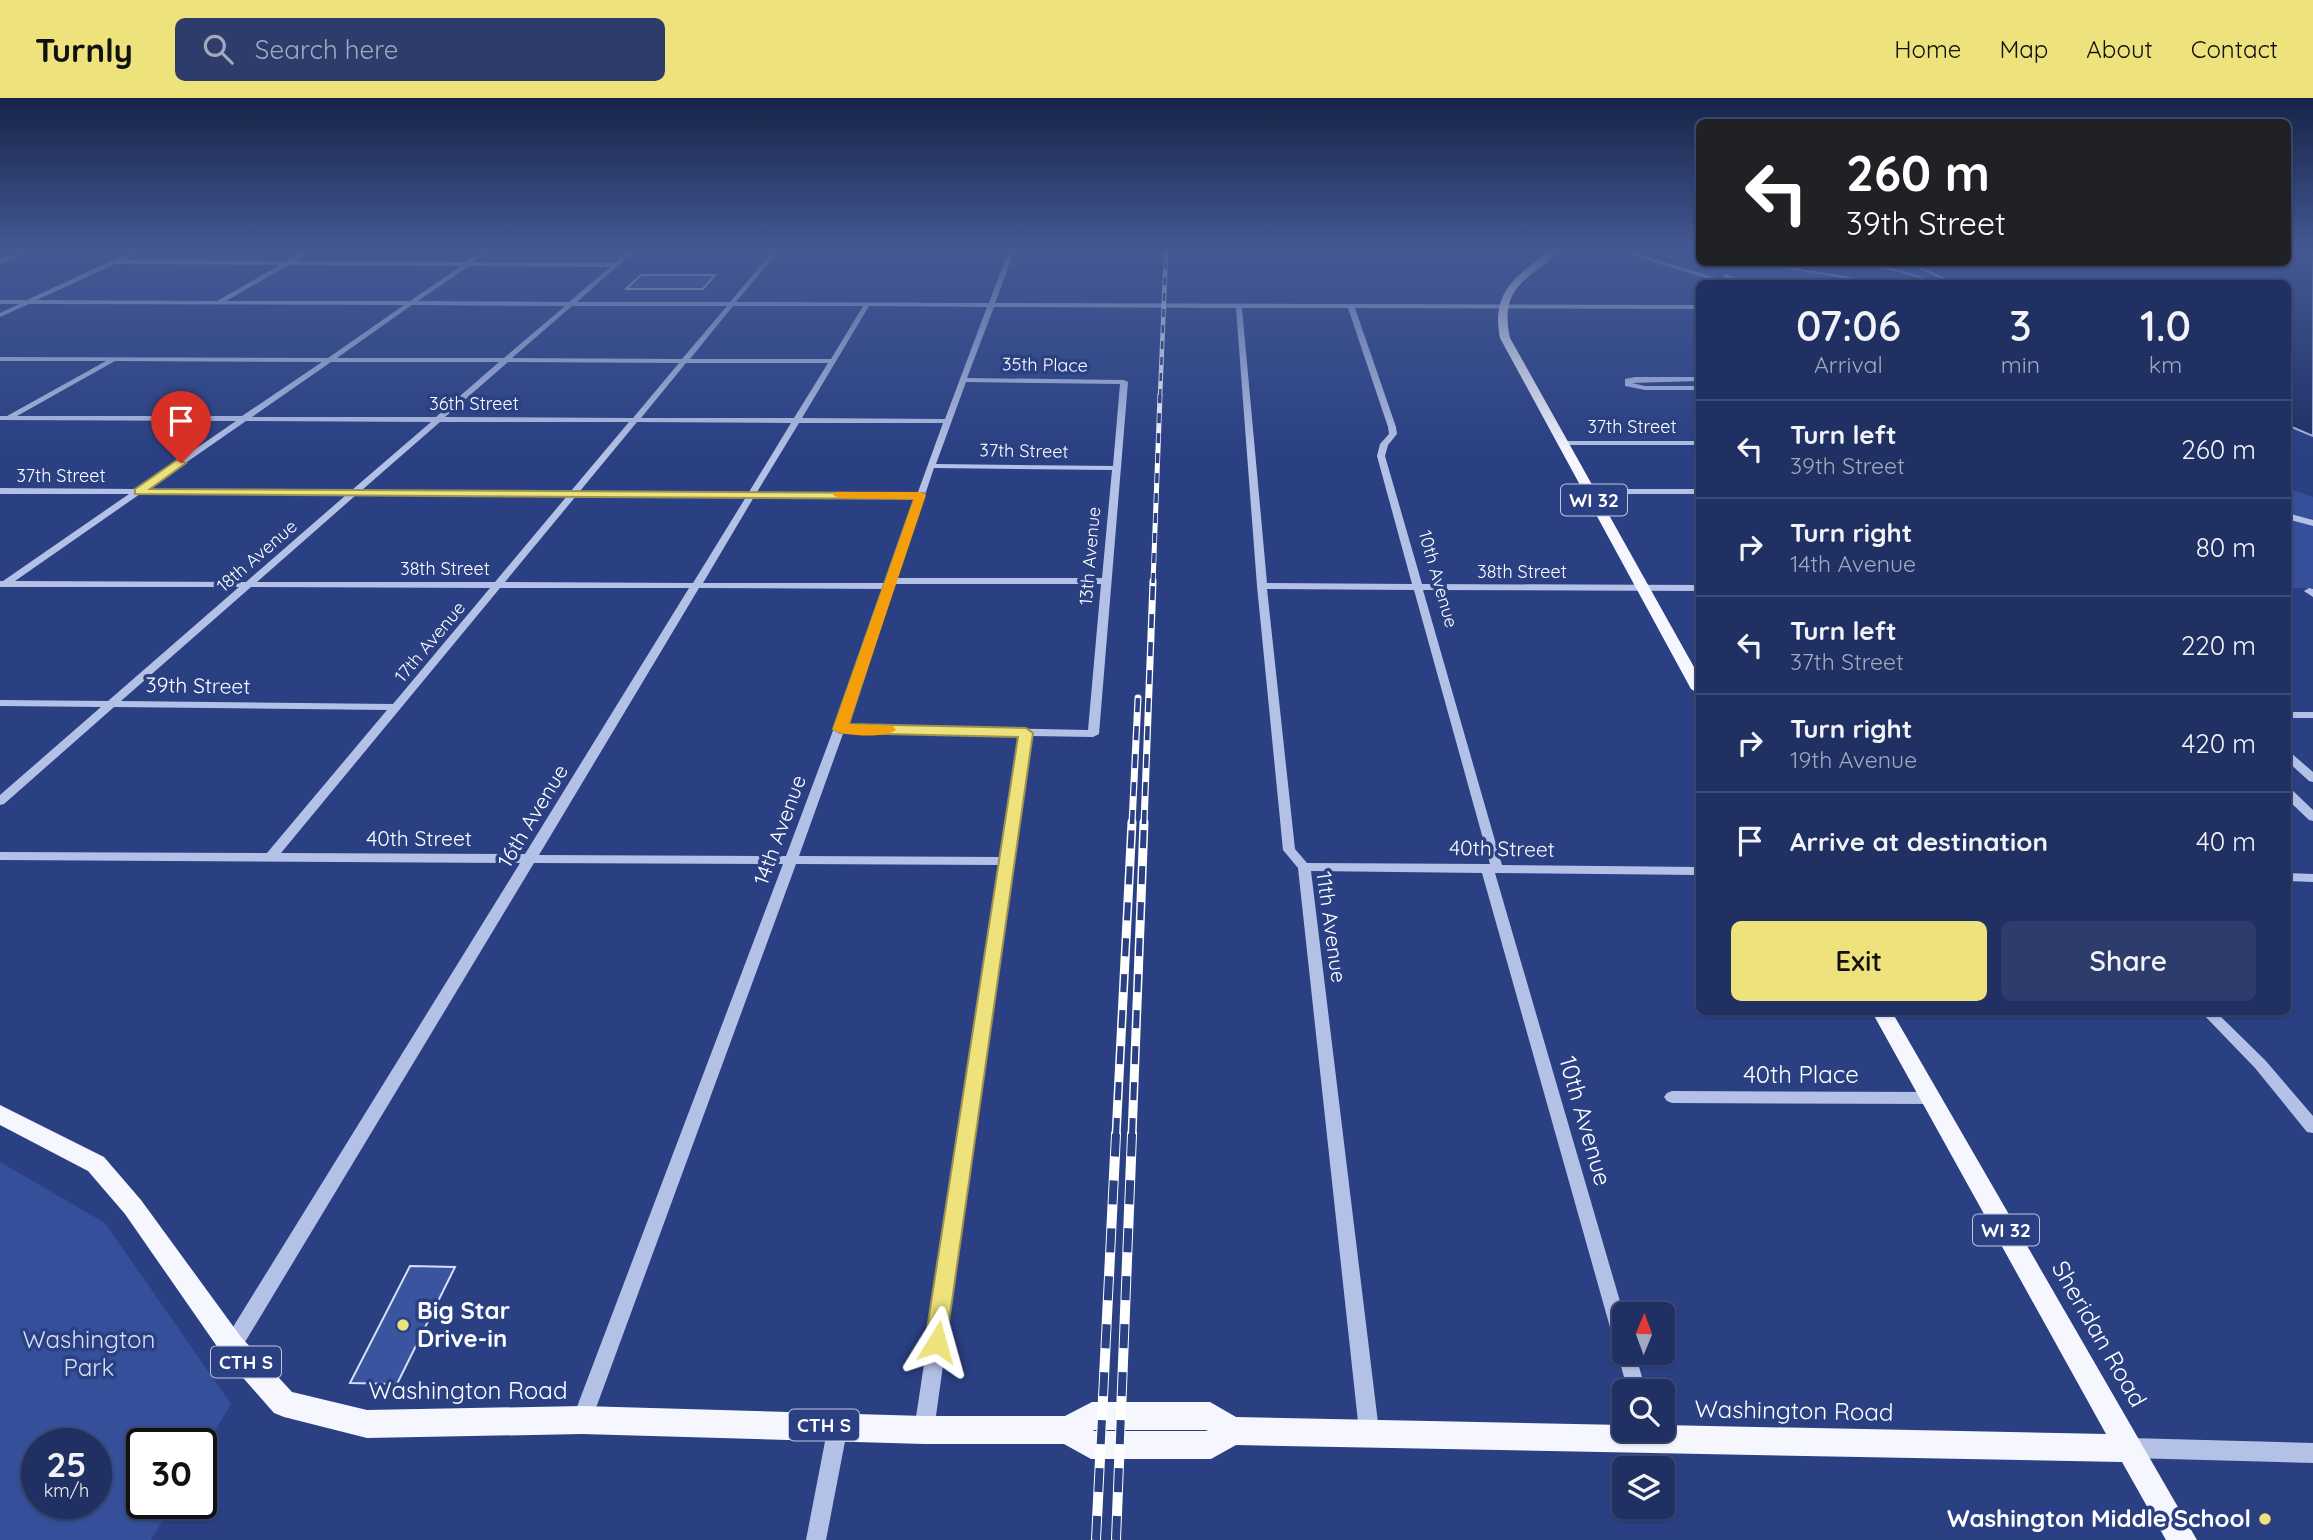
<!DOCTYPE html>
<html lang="en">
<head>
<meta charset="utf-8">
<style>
	body { margin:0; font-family:Quicksand,sans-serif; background:#2d3c6b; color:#f1f3f6; height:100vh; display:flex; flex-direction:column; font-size:26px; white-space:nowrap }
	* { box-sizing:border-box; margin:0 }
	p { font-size:23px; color:#a2a9be }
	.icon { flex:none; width:38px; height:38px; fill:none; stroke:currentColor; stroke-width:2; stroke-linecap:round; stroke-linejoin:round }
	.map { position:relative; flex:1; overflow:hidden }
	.side { position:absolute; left:1696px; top:182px; width:595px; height:735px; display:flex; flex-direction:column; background:#203062; border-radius:10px; box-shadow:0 2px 5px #0004,0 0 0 2px #3d4b77 }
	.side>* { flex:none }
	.hud { position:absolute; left:1696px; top:21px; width:595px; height:147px; border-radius:10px; box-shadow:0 2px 5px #0004,0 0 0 2px #3d4b77; background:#202124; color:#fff; overflow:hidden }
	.needle { width:46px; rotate:1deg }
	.controls { position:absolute; left:1612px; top:1204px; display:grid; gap:14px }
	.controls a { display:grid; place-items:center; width:63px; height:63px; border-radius:10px; background:#203062; box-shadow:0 2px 5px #0004,0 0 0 2px #3d4b77; font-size:35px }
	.speed { position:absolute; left:21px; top:1330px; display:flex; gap:14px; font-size:35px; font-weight:700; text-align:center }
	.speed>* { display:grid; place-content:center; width:91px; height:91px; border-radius:50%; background:#203062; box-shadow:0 2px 5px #0004,0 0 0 2px #3d4b77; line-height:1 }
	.speed small { font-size:18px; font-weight:400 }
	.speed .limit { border:4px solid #111; border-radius:10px; background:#fff; color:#111 }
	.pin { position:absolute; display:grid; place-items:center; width:60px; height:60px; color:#fff; margin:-72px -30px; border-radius:50% 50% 50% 0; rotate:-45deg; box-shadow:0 0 7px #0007 }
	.pin .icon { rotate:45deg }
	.me { position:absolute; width:77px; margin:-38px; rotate:8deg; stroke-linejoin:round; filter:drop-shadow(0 0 5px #0008) }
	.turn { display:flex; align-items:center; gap:24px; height:147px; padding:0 35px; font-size:32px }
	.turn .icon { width:91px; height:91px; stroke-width:2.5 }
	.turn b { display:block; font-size:49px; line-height:60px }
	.eta { display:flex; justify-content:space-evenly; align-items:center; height:119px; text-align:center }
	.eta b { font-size:42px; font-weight:600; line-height:49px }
	.cta { display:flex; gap:14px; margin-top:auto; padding:14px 35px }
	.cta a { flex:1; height:80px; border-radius:10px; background:#ede27c; color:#111; font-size:28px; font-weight:600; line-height:80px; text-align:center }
	.cta a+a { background:#2d3c6b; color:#f1f3f6 }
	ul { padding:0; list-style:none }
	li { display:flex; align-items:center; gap:21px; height:98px; padding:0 35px; border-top:2px solid #3d4b77 }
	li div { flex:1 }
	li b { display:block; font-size:26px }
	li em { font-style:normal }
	header { display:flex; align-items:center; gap:42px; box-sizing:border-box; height:98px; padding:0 35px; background:#ede27c; color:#111 }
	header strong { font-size:33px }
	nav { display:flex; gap:38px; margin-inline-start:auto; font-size:24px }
	.search { width:490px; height:63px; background:#2d3c6b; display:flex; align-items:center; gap:18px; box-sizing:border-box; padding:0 24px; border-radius:10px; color:#a2a9be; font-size:26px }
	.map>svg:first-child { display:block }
	.green { fill:#354f9a; fill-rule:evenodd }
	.water { fill:#1e2e64; stroke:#a9b9e6; stroke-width:2 }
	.building { fill:#3b549f; stroke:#d7dff5; stroke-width:2 }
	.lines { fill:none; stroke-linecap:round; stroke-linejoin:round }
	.minor { fill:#b4c1e6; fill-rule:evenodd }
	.major { fill:#f5f6fe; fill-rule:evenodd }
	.rail-far4-casing { stroke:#fff; stroke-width:4.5 }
	.rail-far3-casing { stroke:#fff; stroke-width:5 }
	.rail-far2-casing { stroke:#fff; stroke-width:7 }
	.rail-far1-casing { stroke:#fff; stroke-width:9 }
	.rail-casing { stroke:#fff; stroke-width:10 }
	.rail-far4 { stroke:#2a4083; stroke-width:2.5; stroke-dasharray:8; stroke-linecap:butt }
	.rail-far3 { stroke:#2a4083; stroke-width:3.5; stroke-dasharray:10; stroke-linecap:butt }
	.rail-far2 { stroke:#2a4083; stroke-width:4.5; stroke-dasharray:14; stroke-linecap:butt }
	.rail-far1 { stroke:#2a4083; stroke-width:6; stroke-dasharray:18; stroke-linecap:butt }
	.rail { stroke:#2a4083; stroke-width:8; stroke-dasharray:24; stroke-linecap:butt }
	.route { fill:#ede27c; stroke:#9a9351; stroke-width:2 }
	.slow { fill:#f59e0b }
	.poi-dot { fill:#ede27c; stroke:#2a4083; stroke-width:2.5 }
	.labels { text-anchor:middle; stroke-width:7; stroke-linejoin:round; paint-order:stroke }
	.far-street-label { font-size:18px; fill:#fff; stroke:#2a4083 }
	.shield { fill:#2a4083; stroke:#bfc6da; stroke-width:2 }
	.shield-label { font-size:19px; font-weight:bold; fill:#fff }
	.street-label { font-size:21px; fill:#fff; stroke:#2a4083 }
	.near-street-label { font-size:24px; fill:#fff; stroke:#2a4083 }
	.near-poi-label { font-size:24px; font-weight:bold; fill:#fff; stroke:#2a4083; text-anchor:start }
	.near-park-label { font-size:24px; fill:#d7dff5; stroke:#2a4083 }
</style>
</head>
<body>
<header>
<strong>Turnly</strong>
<div class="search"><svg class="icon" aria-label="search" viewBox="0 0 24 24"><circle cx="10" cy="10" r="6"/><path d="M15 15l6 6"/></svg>Search here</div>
<nav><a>Home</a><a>Map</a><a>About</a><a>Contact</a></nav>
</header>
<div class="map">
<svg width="2313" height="1442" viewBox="0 0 2313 1442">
	<rect width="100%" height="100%" fill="#2a4083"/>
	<g class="green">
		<polygon points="1647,154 1699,154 1699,164 1758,165 1876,185 1753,185"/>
		<polygon points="2287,390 2313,399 2313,490 2287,490"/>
		<path d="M0,1064l105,61 126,181 -30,50v-10h-59v59h31l-22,37h-151zM37,1346h59v59h-59z"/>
	</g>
	<g class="water">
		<polygon points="2287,154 2313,154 2313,338 2287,327 2287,186 1954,185 1909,165 2287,164"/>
		<path d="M1758,165c58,-1 122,-4 176,20h-53z"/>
	</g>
	<g class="building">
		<polygon points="641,177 715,177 703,191 626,191"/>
		<polygon points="410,1168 455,1169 397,1286 350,1285"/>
	</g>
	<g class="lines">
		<g class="minor">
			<polygon points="19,154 28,154 0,166 0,162"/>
			<path d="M130,154h8l-16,8 164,1 16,-9h8l-15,9 171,1 15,-10h7l-14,10 140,1 12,-11h7l-56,50h153l42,-50h6l-42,50 253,1 19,-51h6l-19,51 704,2v4l-344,-1 41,119 1,7 -9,11 -3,11 37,128 277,1v6l-276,-1 79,275 197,2v8l-204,-2 129,442v38h11l11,38h-18l-146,-518 -171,-2 68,560 -3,7 -7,3 -7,-3 -3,-7 -61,-563 -15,-18 -26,-264 -21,-278 -242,-1 -27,71 157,2 4,2 -29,352 -6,3 -62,-1 -97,694 -3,7 -7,3 -7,-3 -3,-7 86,-565 -204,-1 -207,563 -7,3 -7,-3 -3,-7 211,-556 -249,-1 -295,489 -7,3 -7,-3 -2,-6 2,-6 295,-477 -520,-3v-8l267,1 120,-143 -273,-3 -110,97 -4,1v-10l101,-88 -101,-1v-6l108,1 131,-114h-239v-6h3l126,-87h-129v-6l137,1 99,-68 -236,-1v-4h7l99,-55h-106v-4l328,1 76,-53 -375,-1 -29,13v-4l19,-9h-19v-4h27zM115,166l165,1 -63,36 -180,-1zM289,167l172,1 -51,35h-184zM469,168l141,1 -41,35 -151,-1zM412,207l153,1 -61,52h-167zM572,208h155l-45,53 -170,-1zM733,208h130l-32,53h-141zM869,208l118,1 -42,112 -143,-1zM1242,210h106l40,119 1,7 -9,10 -3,12 35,128 -145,-1zM115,263l207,1 -80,54h-225zM331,264h168l-63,55h-184zM508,264l171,1 -46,55 -188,-1zM686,265h142l-34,55h-153zM966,284l154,2 -7,82 -177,-2zM246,323l185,1 -79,68 -204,-1zM440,324h189l-58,69 -209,-1zM637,324l154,1 -42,69 -169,-1zM799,325h144l-25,69h-161zM934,370l178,2 -10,108h-205zM140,396l206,1 -100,87 -231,-1zM356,397l211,1 -72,86h-238zM576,398l170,1 -53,86 -188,-1zM754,399l162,1 -30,85h-183zM895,486h206l-13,146 -241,-5zM251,489l239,1 -97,116 -272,-3zM500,490h189l-164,266 -244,-1zM699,490l185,1 -50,139 -48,128 -247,-1zM1267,491l147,1 76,274 -183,-1 -12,-14zM844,633l176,5 -18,121 -203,-1z"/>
			<polygon points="1621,154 1631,154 1736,186 1725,186"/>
			<polygon points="1725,176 1750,185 1751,186 1741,186 1723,179"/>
			<polygon points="1635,279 1699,279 1699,283 1632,285 1645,288 1699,288 1699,292 1645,292 1625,288 1625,281"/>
			<polygon points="1561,343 1699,343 1699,347 1564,347 1560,345"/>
			<polygon points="1590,391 1699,391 1699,396 1587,396 1586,394"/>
			<polygon points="2287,415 2313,422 2313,428 2287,421"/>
			<polygon points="2309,490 2313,491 2313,499 2304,493"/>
			<rect x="2287" y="614" width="26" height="6"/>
			<polygon points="2287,654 2291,655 2313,674 2313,684 2309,683 2287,663"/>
			<polygon points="2287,690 2291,691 2313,712 2313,723 2309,722 2287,701"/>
			<polygon points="2287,775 2313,776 2313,784 2287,783"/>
			<polygon points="2201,914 2216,914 2265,962 2313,1018 2313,1035 2307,1034 2255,970"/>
			<polygon points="1672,993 1931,994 1936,996 1939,1000 1936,1004 1931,1006 1672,1005 1667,1003 1664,999 1667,995"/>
			<polygon points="838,1318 845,1321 848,1328 826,1442 806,1442 828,1328 831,1321"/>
			<polygon points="2130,1340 2313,1345 2313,1365 2130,1360 2123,1357 2120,1350 2123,1343"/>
		</g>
		<g class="major">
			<path d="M1549,154h10c-33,29 -60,36 -49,86l189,338v18l-8,-5 -191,-351c-9,-46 15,-62 49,-86z"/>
			<path d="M1872,914h20l305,528h-31l-44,-78 -886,-17 -25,14h-120l-27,-15h-140l-342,-10 -215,4 -83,-21 -10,-4 -51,-58 -98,-141 -37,-43 -88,-46v-20l104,52 37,43 100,137 51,55 75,18 215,-4 342,10h141l27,-14h118l26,15 388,8v5h38v-5l444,9zM1093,1332h113l2,1h-114z"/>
		</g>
		<defs>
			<polyline id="rail-far4" points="1160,299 1166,154"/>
			<polyline id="rail-far3" points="1153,485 1160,297"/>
			<g id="rail-far2">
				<polyline points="1132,726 1138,600"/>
				<polyline points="1144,726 1153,483"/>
			</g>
			<g id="rail-far1">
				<polyline points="1116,1038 1132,724"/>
				<polyline points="1132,1038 1144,724"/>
			</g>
			<g id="rail">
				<polyline points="1096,1442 1116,1036"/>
				<polyline points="1116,1442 1132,1036"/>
			</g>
		</defs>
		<use href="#rail-far4" class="rail-far4-casing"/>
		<use href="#rail-far3" class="rail-far3-casing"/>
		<use href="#rail-far2" class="rail-far2-casing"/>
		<use href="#rail-far1" class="rail-far1-casing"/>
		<use href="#rail" class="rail-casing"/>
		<use href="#rail-far4" class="rail-far4"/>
		<use href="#rail-far3" class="rail-far3"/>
		<use href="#rail-far2" class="rail-far2"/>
		<use href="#rail-far1" class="rail-far1"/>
		<use href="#rail" class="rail"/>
	</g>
	<linearGradient id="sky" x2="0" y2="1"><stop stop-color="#172348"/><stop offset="0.43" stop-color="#445993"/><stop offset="1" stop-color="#445993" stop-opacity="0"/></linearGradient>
	<rect width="2313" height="356" fill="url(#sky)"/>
	<polygon class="route" points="177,362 186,365 150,391 924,395 849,626 1026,630 1033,635 945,1252 937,1256 928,1252 925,1244 1018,639 840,635 833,631 914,401 135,396 135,391"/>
	<path class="slow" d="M835,394h85l6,3 -77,229 44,2 3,4c-10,8 -53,7 -63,-1l81,-230 -75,-1 -6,-3z"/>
	<g class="poi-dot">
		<circle cx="403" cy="1227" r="7"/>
		<circle cx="2265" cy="1421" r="7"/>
	</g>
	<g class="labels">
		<g class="far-street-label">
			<text transform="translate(1045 267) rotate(1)" y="6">35th Place</text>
			<text x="474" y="312">36th Street</text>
			<text x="1632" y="335">37th Street</text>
			<text transform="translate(1024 353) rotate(1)" y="6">37th Street</text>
			<text x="61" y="384">37th Street</text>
			<text transform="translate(257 458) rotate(-41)" y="6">18th Avenue</text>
			<text transform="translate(1090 458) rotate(-85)" y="6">13th Avenue</text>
			<text x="445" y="477">38th Street</text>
			<text x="1522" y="480">38th Street</text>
			<text transform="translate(1438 481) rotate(74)" y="6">10th Avenue</text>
			<text transform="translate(430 544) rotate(-50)" y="6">17th Avenue</text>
		</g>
		<g class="shield">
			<rect x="1561" y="386.5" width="66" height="31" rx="5"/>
			<rect x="1973" y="1116.5" width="66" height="31" rx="5"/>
			<rect x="211" y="1248.5" width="70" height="31" rx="5"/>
			<rect x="789" y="1311.5" width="70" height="31" rx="5"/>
		</g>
		<g class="shield-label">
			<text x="1594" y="409">WI 32</text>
			<text x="2006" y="1139">WI 32</text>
			<text x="246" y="1271">CTH S</text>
			<text x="824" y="1334">CTH S</text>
		</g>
		<g class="street-label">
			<text transform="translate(198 588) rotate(1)" y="7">39th Street</text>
			<text transform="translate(533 718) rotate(-59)" y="7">16th Avenue</text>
			<text transform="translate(780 732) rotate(-70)" y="7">14th Avenue</text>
			<text x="419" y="748">40th Street</text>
			<text transform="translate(1502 751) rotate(1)" y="7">40th Street</text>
			<text transform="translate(1331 829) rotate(82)" y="7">11th Avenue</text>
		</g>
		<g class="near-street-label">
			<text x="1801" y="985">40th Place</text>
			<text transform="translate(1585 1023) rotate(74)" y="8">10th Avenue</text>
			<text transform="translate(2099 1236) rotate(60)" y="8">Sheridan Road</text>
			<text x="468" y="1301">Washington Road</text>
			<text transform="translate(1794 1313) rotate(1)" y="8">Washington Road</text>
		</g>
		<g class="near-poi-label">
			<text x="417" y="1221">Big Star<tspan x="417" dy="28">Drive-in</tspan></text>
			<text x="2251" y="1429" text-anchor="end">Washington Middle School</text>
		</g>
		<g class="near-park-label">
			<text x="89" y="1250">Washington<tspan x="89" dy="28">Park</tspan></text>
		</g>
	</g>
</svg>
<div class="controls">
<a><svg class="needle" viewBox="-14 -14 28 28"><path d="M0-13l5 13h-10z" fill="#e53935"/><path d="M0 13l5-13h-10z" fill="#a2a9be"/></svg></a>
<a><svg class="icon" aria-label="search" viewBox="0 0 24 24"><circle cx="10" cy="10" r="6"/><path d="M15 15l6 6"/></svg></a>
<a><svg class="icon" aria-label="layers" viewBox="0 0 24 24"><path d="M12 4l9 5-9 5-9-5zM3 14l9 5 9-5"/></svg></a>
</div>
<div class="speed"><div>25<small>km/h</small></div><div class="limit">30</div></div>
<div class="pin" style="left:181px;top:365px;background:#d93025"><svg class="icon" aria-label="arrive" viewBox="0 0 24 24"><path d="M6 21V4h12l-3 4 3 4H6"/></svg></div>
<svg class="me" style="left:937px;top:1244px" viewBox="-20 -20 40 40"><path d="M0-17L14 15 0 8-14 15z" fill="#ede27c" stroke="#fff" stroke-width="4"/></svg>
<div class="hud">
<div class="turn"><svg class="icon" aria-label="left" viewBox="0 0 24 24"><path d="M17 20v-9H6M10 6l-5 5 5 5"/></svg><div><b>260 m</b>39th Street</div></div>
</div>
<section class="side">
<div class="eta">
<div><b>07:06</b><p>Arrival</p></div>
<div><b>3</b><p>min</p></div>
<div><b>1.0</b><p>km</p></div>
</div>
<ul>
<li><svg class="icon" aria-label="left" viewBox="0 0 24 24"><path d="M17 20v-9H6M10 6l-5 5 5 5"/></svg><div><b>Turn left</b><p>39th Street</p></div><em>260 m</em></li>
<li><svg class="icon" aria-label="right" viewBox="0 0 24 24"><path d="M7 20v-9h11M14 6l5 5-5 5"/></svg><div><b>Turn right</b><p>14th Avenue</p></div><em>80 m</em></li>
<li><svg class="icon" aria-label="left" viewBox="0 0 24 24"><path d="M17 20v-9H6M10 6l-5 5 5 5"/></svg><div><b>Turn left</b><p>37th Street</p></div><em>220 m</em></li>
<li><svg class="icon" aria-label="right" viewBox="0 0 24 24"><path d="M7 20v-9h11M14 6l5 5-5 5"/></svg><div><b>Turn right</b><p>19th Avenue</p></div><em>420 m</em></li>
<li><svg class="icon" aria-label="arrive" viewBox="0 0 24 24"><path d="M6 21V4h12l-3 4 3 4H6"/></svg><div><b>Arrive at destination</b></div><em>40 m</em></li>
</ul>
<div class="cta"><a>Exit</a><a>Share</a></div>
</section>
</div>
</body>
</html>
